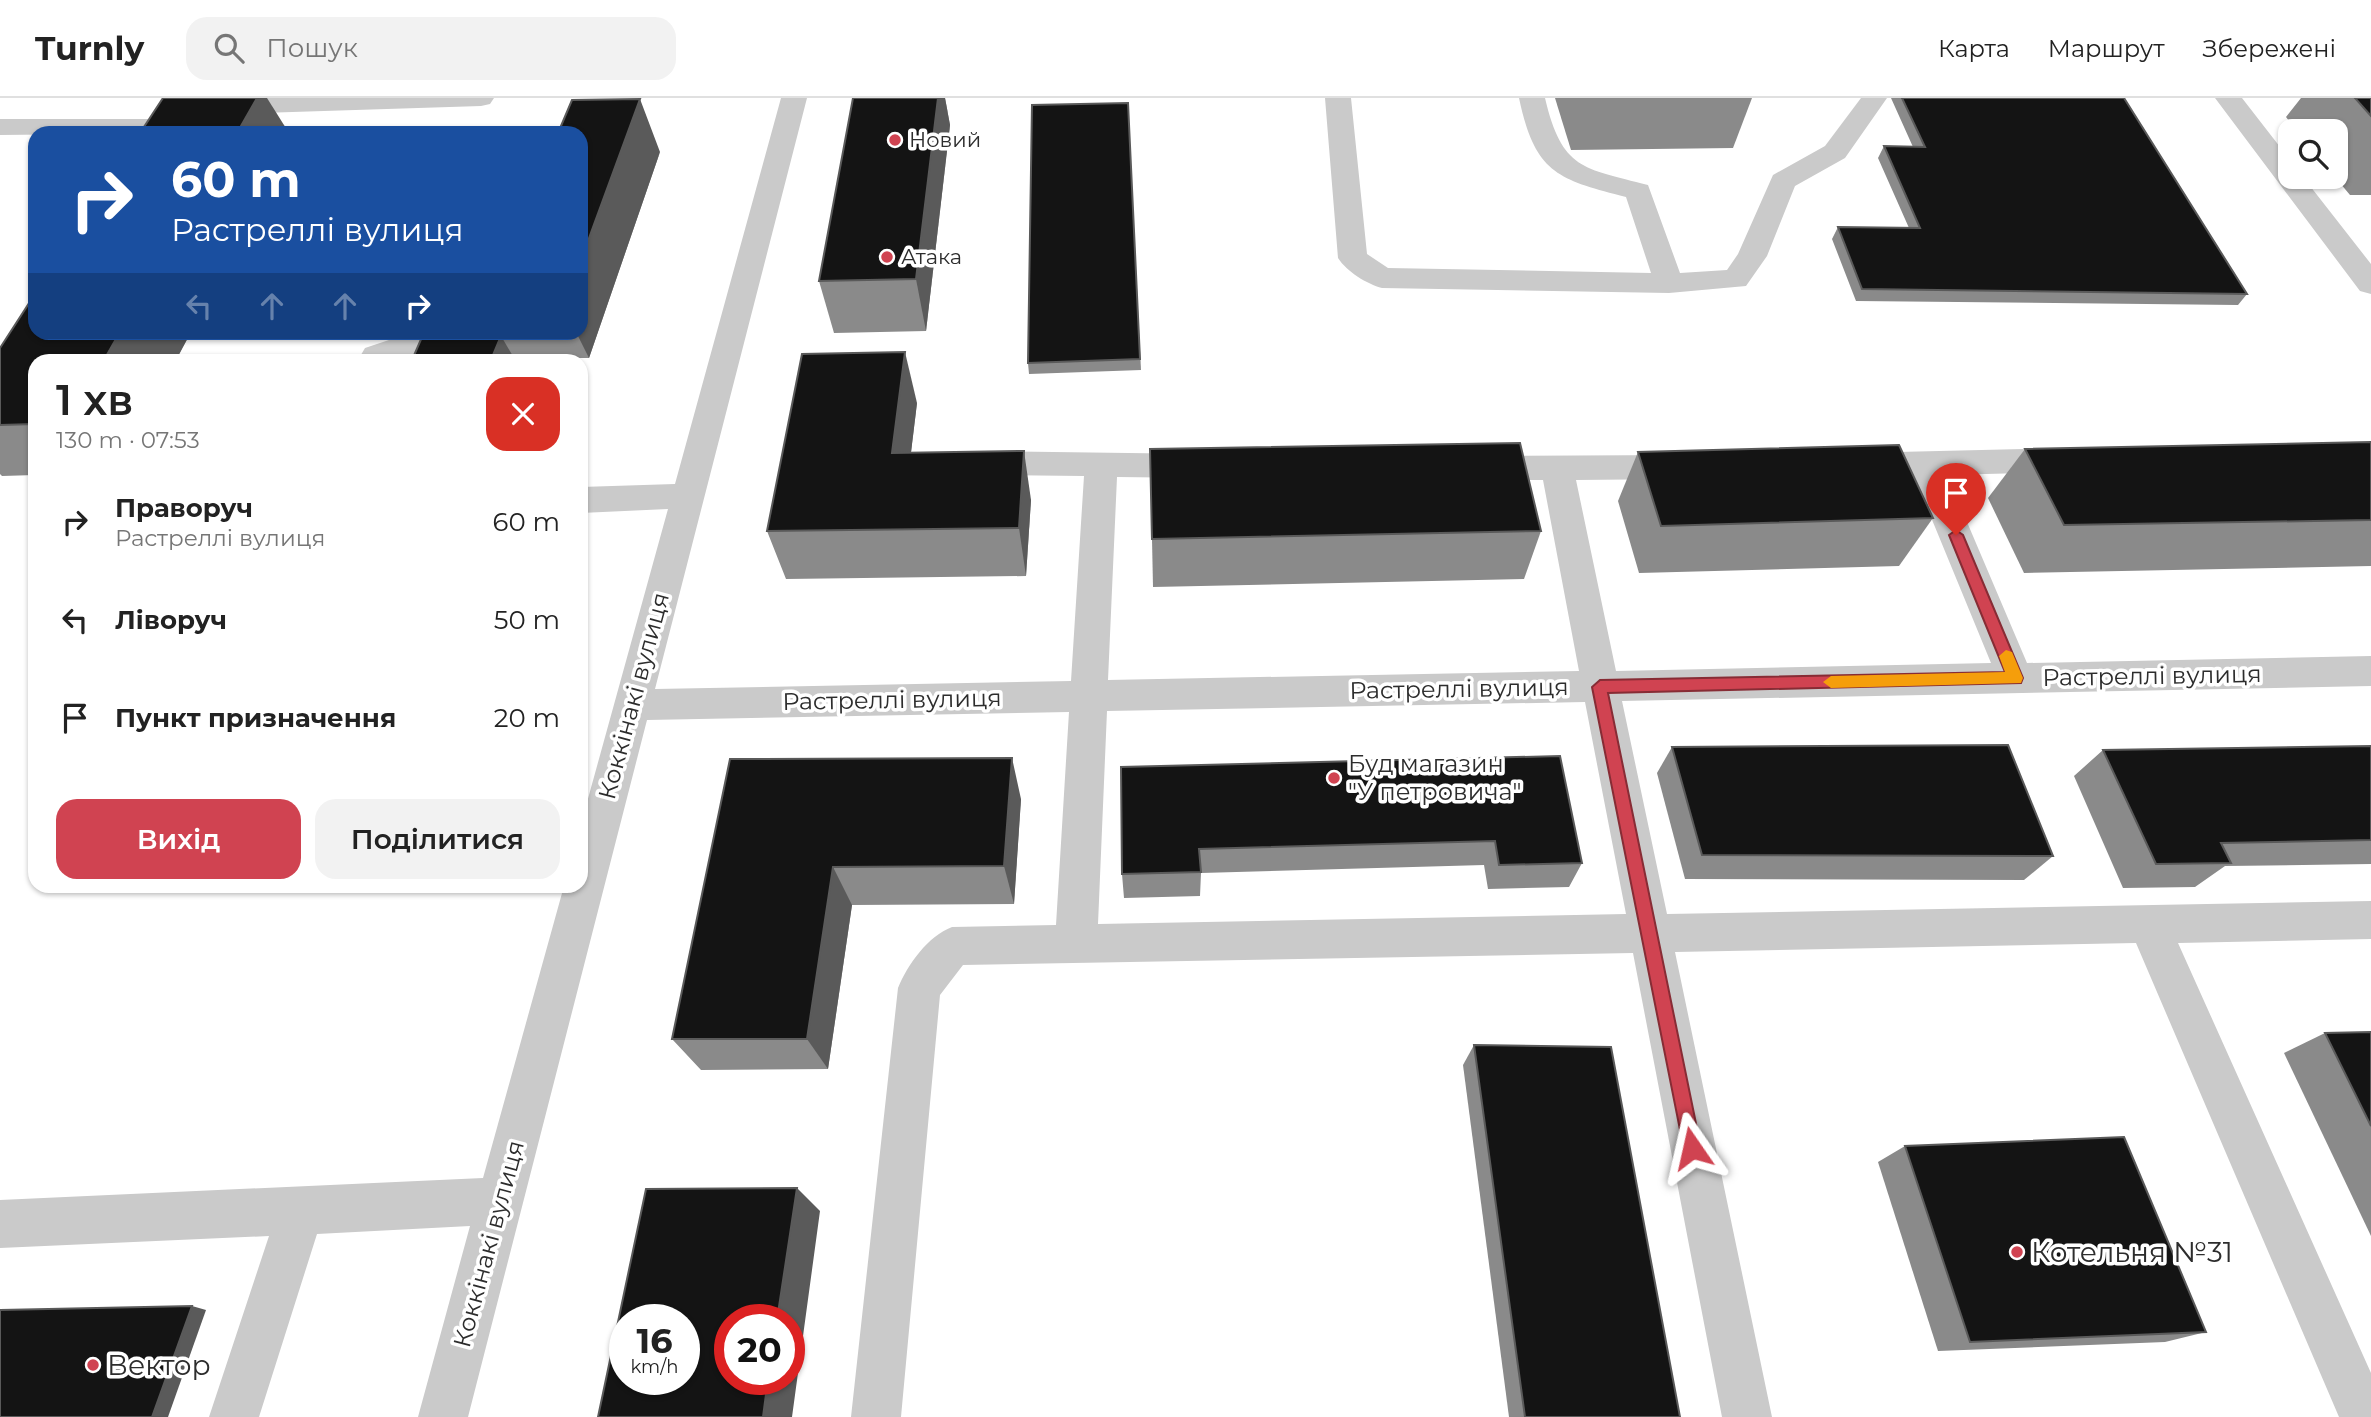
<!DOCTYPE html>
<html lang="uk">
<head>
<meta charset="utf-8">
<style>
	body { margin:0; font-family:Montserrat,sans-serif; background:#f2f2f2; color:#222; height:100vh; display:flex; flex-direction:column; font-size:26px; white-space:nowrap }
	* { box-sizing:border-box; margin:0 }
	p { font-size:23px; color:#767676 }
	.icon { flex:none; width:38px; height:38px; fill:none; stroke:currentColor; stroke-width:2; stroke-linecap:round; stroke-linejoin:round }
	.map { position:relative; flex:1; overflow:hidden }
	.side { position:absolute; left:28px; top:256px; width:560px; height:539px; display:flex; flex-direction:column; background:#fff; border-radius:21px; box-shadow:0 2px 5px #0004 }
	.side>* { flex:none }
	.hud { position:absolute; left:28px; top:28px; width:560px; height:214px; border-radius:21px; box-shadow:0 2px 5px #0004; background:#1a4fa0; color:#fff; overflow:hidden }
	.buttons { position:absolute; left:2278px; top:21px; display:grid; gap:14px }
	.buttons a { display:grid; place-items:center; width:70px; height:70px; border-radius:14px; background:#fff; box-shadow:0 2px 5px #0004; font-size:35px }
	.speed { position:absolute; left:609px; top:1206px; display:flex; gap:14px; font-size:35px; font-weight:700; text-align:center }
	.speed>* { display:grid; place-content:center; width:91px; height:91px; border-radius:50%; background:#fff; box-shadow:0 2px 5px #0004; line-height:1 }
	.speed small { font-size:18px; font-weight:400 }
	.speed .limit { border:10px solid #d22; background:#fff; color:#111 }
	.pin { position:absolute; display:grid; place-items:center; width:60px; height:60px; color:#fff; margin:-72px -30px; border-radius:50% 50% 50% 0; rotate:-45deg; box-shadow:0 0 7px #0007 }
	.pin .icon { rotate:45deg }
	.me { position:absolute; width:77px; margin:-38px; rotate:349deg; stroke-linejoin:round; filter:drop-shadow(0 0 5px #0008) }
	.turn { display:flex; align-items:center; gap:24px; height:147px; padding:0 28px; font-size:32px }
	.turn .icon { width:91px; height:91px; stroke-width:2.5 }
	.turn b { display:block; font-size:49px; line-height:60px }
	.lanes { display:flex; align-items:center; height:66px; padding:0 28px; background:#0003; justify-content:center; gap:35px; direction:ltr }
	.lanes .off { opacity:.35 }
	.round { display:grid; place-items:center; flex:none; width:74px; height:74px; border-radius:21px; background:#f2f2f2 }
	.overview { display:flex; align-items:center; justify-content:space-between; height:119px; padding:0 28px }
	h1 { font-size:42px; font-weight:600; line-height:52px }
	.button { display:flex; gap:14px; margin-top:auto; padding:14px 28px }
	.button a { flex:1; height:80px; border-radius:21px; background:#d04351; color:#fff; font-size:28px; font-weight:600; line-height:80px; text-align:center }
	.button a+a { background:#f2f2f2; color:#222 }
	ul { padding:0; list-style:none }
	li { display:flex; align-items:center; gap:21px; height:98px; padding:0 28px }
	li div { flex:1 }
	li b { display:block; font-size:26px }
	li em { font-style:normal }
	header { display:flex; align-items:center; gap:42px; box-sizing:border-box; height:98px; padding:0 35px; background:#fff; border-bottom:2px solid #e0e0e0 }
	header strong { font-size:33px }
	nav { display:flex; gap:38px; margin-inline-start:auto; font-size:24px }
	.search { width:490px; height:63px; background:#f2f2f2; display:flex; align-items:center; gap:18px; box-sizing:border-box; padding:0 24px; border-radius:21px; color:#767676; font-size:26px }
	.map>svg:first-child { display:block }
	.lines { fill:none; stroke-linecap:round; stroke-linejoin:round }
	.minor { fill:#cacaca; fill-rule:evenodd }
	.wall { fill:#8a8a8a }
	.shaded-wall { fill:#5a5a5a }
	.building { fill:#141414; stroke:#5a5a5a; stroke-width:2; fill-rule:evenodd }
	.route { fill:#d04351; stroke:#872c35; stroke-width:2 }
	.slow { fill:#f59e0b }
	.poi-dot { fill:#d04351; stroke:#fff; stroke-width:2.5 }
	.labels { text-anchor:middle; stroke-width:7; stroke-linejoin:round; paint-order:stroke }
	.far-poi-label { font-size:21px; fill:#2d2d2d; stroke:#fff; text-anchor:start }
	.street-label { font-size:24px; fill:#2d2d2d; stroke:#fff }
	.poi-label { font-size:24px; fill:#2d2d2d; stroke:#fff; text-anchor:start }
	.near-poi-label { font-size:28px; fill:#2d2d2d; stroke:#fff; text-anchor:start }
</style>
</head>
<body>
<header>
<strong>Turnly</strong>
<div class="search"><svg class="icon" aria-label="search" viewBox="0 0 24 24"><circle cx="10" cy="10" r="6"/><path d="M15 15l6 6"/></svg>Пошук</div>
<nav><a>Карта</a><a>Маршрут</a><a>Збережені</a></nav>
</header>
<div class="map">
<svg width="2371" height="1319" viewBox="0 0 2371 1319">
	<rect width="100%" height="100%" fill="#fff"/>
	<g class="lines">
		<g class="minor">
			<polygon points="256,0 494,0 490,6 481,8 261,15 188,35 0,37 0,21 179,21"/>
			<path d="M781,0h26l-152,591 416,-8 13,-205 -100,-1 -12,-3 -5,-9 5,-9 12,-3 219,3 12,3 5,9 -5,9 -12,3 -86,-1 -9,203 471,-9 -36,-191h-70l-12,-3 -5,-9 5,-9 12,-3 209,-1 12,3 5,9 -5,9 -12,3 -106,1 40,191 375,-8 -77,-187 -59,1 -12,-3 -5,-9 5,-9 12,-3 212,-5 12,4 5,8 -5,8 -12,4 -120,3 80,188 344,-7v30l-749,15 45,213 704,-13v38l-193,4 193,430v44h-32l-203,-474 -461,9 97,465h-50l-89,-464 -670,12 -23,30 -39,422h-50l47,-429c10,-24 30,-52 54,-61l104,-2 13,-213 -422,8 -179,697h-50l52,-191 -153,8 -58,183h-50l60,-181 -269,12v-48l483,-22 81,-292h17v-62l87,-315 -87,4v-26l94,-3zM1585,604l41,212 -528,10 9,-213z"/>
			<path d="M1325,0h26l16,156 21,14 263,5 -25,-76c-69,-18 -91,-24 -107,-99h26c17,72 38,70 103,87l32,88 47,-3 11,-16 35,-79 52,-29 36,-48h26l-42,60 -50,28 -28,70 -21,30 -77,7 -287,-5c-15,-4 -35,-16 -44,-30z"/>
			<polygon points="2215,0 2242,0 2291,63 2291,79 2303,79 2371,166 2371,196 2360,193"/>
			<polygon points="413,234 463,234 459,241 396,262 358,262 365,250"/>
		</g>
	</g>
	<g class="wall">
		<polygon points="853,0 945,0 950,27 926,233 834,235 819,183"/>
		<polygon points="1555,0 1752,0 1733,50 1571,52"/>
		<polygon points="1891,0 2124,0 2247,196 2238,207 1856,203 1832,141 1838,129 1909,130 1878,60 1884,48 1913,49"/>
		<polygon points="2301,0 2371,0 2371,97 2350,97 2335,79 2336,79 2336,33 2297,33 2286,19"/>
		<polygon points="1128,5 1141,272 1029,276 1028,265"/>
		<polygon points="660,54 589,260 514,260 512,262 412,262 501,238 499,234 581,234"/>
		<polygon points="35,234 191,234 176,262 35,262 35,377 2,378 0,376 0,250"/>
		<polygon points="917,305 911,354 1031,402 1026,478 786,481 767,433"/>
		<polygon points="2371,344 2371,468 2024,475 1988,400 2025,351"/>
		<polygon points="1638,354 1933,420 1899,468 1639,475 1618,403"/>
		<polygon points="1541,433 1524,481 1153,489 1152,441"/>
		<polygon points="2371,648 2371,766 2225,768 2195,789 2123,790 2074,678 2103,652"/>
		<polygon points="1672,649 2053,758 2024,782 1685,781 1657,675"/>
		<polygon points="1560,658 1582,765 1569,789 1488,791 1484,767 1201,775 1200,798 1124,800 1122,776 1121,669"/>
		<polygon points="730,661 1021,701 1014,806 852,807 828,971 701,972 672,941"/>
		<polygon points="2371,934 2371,1138 2284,955 2325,935"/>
		<polygon points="1474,947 1680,1319 1509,1319 1463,967"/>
		<polygon points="1905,1048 2206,1234 2165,1244 1938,1253 1878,1064"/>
	</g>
	<g class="shaded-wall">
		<polygon points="257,0 267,0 289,35 237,35"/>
		<polygon points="938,0 945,0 950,27 926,233 916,181"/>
		<polygon points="640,1 660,54 589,260 576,234 581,234 581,162"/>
		<polygon points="120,234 191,234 176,262 104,262"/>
		<polygon points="501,238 514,260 512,262 491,262"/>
		<polygon points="905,254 917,305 905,404 892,355"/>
		<polygon points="1024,353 1031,402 1026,478 1019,430"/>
		<polygon points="1012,660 1021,701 1014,806 1004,768"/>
		<polygon points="833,769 852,807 828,971 807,941"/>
		<polygon points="797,1090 820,1113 792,1319 763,1319 768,1281 789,1281 789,1222 777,1222"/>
		<polygon points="192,1208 206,1212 168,1319 152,1319"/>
	</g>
	<g class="building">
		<polygon points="163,0 257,0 237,35 140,35"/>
		<polygon points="853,0 938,0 916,181 819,183"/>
		<polygon points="1902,0 2124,0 2247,196 1862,191 1838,129 1920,130 1884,48 1925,49"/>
		<polygon points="2355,0 2371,0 2371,18"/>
		<polygon points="640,1 581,162 581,35 558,35 572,2"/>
		<polygon points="1128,5 1140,261 1028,265 1032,7"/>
		<polygon points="35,196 35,234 120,234 104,262 35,262 35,326 0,327 0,250"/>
		<polygon points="501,238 491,262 412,262 422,239"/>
		<polygon points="905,254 892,355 1024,353 1019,430 767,433 802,256"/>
		<polygon points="2371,344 2371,422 2064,427 2025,351"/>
		<polygon points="1520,345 1541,433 1152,441 1150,351"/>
		<polygon points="1899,347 1933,420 1661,428 1638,354"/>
		<polygon points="2008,647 2053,758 1702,757 1672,649"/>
		<polygon points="2371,648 2371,742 2221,745 2231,765 2156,766 2103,652"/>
		<polygon points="1560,658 1582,765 1499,767 1495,743 1199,751 1201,774 1122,776 1121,669"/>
		<polygon points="1012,660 1004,768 833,769 807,941 672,941 730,661"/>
		<polygon points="2371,934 2371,1028 2325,935"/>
		<polygon points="1474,947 1611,949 1680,1319 1525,1319"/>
		<polygon points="2124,1039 2206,1234 1970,1244 1905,1048"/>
		<path d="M797,1090l-20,132h-47v59h38l-5,38h-165l48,-228zM625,1222h59v59h-59z"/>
		<polygon points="192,1208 152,1319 0,1319 0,1212"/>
	</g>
	<polygon class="route" points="1956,432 1963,437 2023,580 2021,585 1608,595 1701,1050 1699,1057 1692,1059 1685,1057 1592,589 1600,582 2005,574 1949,437"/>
	<polygon class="slow" points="2006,552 2012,554 2023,580 2021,585 1831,590 1823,584 1831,578 2005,574 1999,558"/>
	<g class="poi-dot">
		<circle cx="895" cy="42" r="7"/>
		<circle cx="887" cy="159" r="7"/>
		<circle cx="1334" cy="680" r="7"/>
		<circle cx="2017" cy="1154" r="7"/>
		<circle cx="93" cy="1267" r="7"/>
	</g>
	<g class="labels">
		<g class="far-poi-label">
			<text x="909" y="49">Новий</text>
			<text x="901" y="166">Атака</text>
		</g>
		<g class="street-label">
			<text transform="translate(2152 578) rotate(-1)" y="8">Растреллі вулиця</text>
			<text transform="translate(1459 591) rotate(-1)" y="8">Растреллі вулиця</text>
			<text transform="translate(634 598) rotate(-75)" y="8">Коккінакі вулиця</text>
			<text transform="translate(892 602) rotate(-1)" y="8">Растреллі вулиця</text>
			<text transform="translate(489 1146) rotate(-75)" y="8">Коккінакі вулиця</text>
		</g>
		<g class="poi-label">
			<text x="1348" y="674">Буд магазин<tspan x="1348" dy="28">"У петровича"</tspan></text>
		</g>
		<g class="near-poi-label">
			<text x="2031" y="1164">Котельня №31</text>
			<text x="107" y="1277">Вектор</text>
		</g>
	</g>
</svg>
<div class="buttons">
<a><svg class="icon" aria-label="search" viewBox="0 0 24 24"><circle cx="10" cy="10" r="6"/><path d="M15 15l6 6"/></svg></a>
</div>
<div class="speed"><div>16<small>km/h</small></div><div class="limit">20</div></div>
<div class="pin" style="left:1956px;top:437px;background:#d93025"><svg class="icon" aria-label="arrive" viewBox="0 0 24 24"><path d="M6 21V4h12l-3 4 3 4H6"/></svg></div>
<svg class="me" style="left:1692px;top:1050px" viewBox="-20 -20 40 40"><path d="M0-17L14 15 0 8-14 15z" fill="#d04351" stroke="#fff" stroke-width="4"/></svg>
<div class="hud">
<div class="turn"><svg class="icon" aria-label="right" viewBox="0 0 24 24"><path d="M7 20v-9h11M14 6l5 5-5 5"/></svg><div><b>60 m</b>Растреллі вулиця</div></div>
<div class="lanes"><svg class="icon off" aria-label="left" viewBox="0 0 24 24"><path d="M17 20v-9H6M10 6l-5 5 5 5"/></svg><svg class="icon off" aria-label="ahead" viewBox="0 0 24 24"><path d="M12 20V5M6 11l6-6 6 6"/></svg><svg class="icon off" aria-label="ahead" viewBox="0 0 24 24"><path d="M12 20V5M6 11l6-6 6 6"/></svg><svg class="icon" aria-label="right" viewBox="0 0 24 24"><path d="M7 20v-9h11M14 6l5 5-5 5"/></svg></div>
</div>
<section class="side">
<div class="overview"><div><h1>1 хв</h1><p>130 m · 07:53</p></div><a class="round" style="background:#d93025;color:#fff"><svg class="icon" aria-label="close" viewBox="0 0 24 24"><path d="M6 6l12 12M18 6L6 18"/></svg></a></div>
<ul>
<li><svg class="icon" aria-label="right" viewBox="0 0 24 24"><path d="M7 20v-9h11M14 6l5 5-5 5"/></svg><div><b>Праворуч</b><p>Растреллі вулиця</p></div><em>60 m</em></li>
<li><svg class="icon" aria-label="left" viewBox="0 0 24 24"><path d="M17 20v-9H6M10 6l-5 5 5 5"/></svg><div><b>Ліворуч</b></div><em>50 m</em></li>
<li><svg class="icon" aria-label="arrive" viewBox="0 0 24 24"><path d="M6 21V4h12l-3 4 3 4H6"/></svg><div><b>Пункт призначення</b></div><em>20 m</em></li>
</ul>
<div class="button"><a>Вихід</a><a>Поділитися</a></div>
</section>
</div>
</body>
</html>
